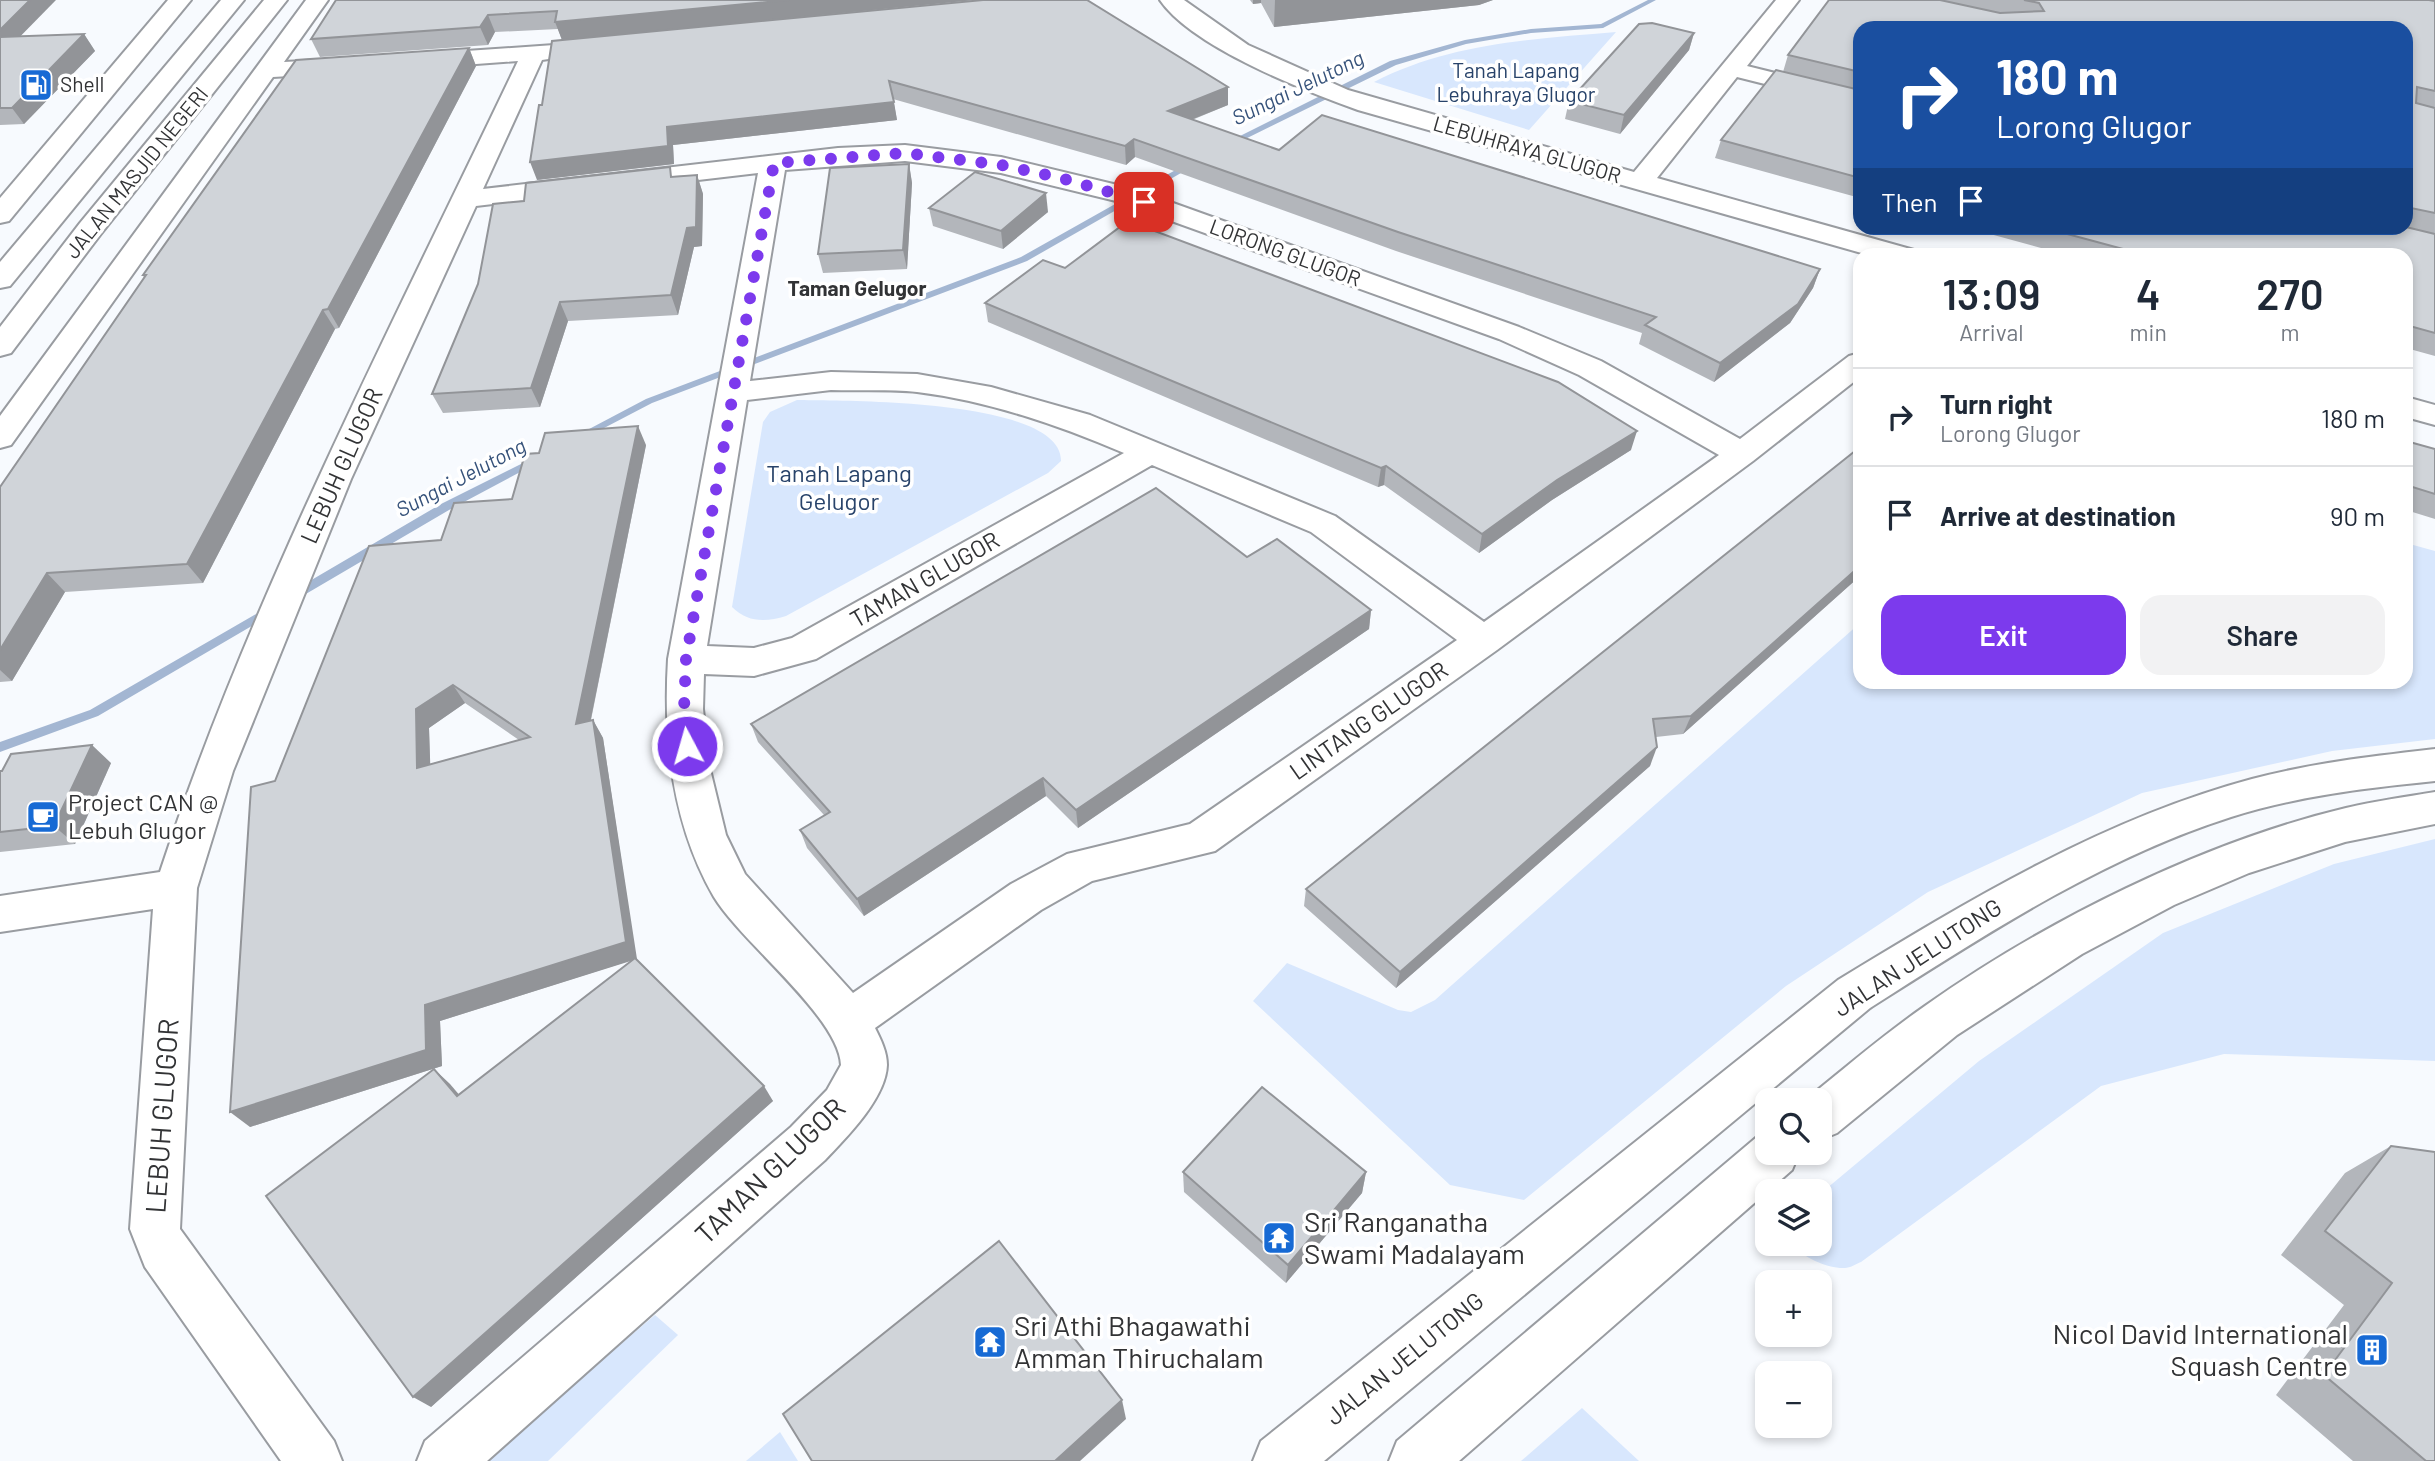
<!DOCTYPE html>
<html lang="en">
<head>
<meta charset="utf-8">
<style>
	body { margin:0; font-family:Barlow,sans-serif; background:#f2f2f3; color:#1f2937; height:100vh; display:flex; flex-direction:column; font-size:26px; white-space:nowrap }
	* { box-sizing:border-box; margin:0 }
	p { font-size:23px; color:#747a83 }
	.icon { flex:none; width:38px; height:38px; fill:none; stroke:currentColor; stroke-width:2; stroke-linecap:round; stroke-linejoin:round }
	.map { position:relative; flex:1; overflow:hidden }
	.side { position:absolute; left:1853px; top:248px; width:560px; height:441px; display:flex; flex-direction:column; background:#fff; border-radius:21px; box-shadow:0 4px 10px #0003 }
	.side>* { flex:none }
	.top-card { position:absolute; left:1853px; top:21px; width:560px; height:214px; border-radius:21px; box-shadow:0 4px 10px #0003; background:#1a4fa0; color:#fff; overflow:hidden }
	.controls { position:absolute; left:1755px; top:1088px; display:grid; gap:14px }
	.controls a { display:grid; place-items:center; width:77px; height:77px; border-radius:14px; background:#fff; box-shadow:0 4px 10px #0003; font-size:35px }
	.pin { position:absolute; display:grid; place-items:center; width:60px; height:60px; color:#fff; margin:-30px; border-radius:14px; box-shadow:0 4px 10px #0006 }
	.me { position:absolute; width:77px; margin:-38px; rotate:354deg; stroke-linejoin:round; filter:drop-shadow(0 0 5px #0008) }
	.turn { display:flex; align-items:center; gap:24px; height:147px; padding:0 28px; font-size:32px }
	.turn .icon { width:91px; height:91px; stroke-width:2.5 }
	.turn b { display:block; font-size:49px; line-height:60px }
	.then { display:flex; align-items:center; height:66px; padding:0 28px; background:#0003; gap:14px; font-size:26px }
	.eta { display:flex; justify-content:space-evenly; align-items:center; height:119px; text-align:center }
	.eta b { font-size:42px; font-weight:600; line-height:49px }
	.cta { display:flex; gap:14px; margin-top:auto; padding:14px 28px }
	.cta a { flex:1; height:80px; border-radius:21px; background:#7c3aed; color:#fff; font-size:28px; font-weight:600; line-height:80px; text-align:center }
	.cta a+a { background:#f2f2f3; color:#1f2937 }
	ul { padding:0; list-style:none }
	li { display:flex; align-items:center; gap:21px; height:98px; padding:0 28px; border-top:2px solid #e0e1e3 }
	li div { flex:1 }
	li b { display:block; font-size:26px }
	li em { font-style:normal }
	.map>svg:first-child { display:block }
	.green { fill:#d8e7fd }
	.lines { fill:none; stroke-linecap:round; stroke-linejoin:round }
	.stream { fill:#a3b6d2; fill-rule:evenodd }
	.minor-casing { stroke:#999ca1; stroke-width:4 }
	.major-casing { stroke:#999ca1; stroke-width:4 }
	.highway-casing { stroke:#999ca1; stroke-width:4 }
	.minor { fill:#fff; fill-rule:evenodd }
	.major { fill:#fff; fill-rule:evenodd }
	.highway { fill:#fff; fill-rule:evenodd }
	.wall { fill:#b3b6bb; fill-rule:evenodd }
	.shaded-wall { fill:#929498 }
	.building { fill:#d0d4d9; stroke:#929498; stroke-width:2; fill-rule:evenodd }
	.route { stroke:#7c3aed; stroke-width:12; stroke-dasharray:0 21.6 }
	.labels { text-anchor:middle; stroke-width:7; stroke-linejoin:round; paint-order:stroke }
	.far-park-label { font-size:21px; fill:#28436a; stroke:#fff }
	.far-poi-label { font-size:21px; fill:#323335; stroke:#fff; text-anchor:start }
	.far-water-label { font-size:21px; font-style:italic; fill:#36527a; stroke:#fff }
	.far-street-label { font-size:21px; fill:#323335; stroke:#fff }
	.far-neighbourhood-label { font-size:21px; font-weight:bold; fill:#323335; stroke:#fff }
	.street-label { font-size:24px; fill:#323335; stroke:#fff }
	.park-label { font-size:24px; fill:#28436a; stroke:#fff }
	.poi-label { font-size:24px; fill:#323335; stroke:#fff; text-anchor:start }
	.near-street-label { font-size:28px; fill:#323335; stroke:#fff }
	.near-poi-label { font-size:28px; fill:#323335; stroke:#fff; text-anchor:start }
</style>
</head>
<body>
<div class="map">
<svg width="2435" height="1461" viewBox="0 0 2435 1461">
	<rect width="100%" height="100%" fill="#f7fafe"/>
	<g class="green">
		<path d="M1616,32l-87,98 -155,-48c75,-39 159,-43 242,-50z"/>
		<path d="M797,400c45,1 265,-2 264,61l-13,12 -262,143c-20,6 -38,7 -54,-9l31,-185 7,-10z"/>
		<polygon points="2406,543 2435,551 2435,739 2332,751 2142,793 1928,892 1786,986 1524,1200 1450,1185 1253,1001 1287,963 1398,1010 1411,1012 1435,1000 1860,623 1860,682 2406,682"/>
		<path d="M2435,839v222l-211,-7 -123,32 -240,176c-5,2 -11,6 -16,6 -15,1 -44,-10 -51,-24h26v-50l159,-133 184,-128 171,-69z"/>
		<polygon points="655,1315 678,1335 548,1461 483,1461"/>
		<polygon points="1582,1408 1639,1461 1521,1461"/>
		<polygon points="780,1432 798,1461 746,1461"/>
	</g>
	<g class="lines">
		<g class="stream">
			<polygon points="1648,0 1656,0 1603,28 1531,33 1466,44 1396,65 1231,146 1224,144 1390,61 1465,40 1531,29 1601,24"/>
			<polygon points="1188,163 1195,165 1027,261 652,403 583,439 575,439 574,437 646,399 1021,257"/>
			<polygon points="535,457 540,460 539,462 449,510 299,598 291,598 289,595 291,592 441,504"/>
			<polygon points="270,606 274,607 276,610 274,613 98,716 0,752 0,742 90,710"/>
		</g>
		<defs>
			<g id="minor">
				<polygon points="168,0 191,0 9,221 0,223 0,198"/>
				<polygon points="306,0 328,0 284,62 341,59 349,61 353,66 349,71 341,73 273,77 11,445 0,448 0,416"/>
				<path d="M1160,0h24l64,45 100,45 286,82 142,-172h23l-52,66 113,28v14l-123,-31 -80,101 257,72 3,6h-45l-514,-146c-53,-19 -166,-63 -198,-110z"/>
				<path d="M554,45l11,7 -3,5 -20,3 -59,129 355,-41 67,-3 96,12 133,32 385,138 82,34 139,78 109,-83 11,-3v24l-107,84 -256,189 -282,201 -123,30 -51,29 -166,118c6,12 12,24 12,37 -1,33 -40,72 -62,95l-338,301h-70l8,-20 366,-314 36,-37 14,-25c-2,-48 -100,-123 -127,-168 -42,-73 -51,-156 -46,-238l90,-486 -282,33 -125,273 -118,292 -36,117 -17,341 154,212 8,20h-61l-136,-194 -15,-38 23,-320 -153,23v-36l160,-24c92,-279 232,-546 358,-811l-96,7 -8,-2 -4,-5 4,-5 8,-2zM905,161l96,12 115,28 383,138 80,36 140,80 -235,167 -149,-106 -245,-101 -99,-28 -74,-13 -86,-2 -81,9 35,-211zM831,390c28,1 58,-1 86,2 72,9 141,33 207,61l-332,185 -38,10 -47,-2 40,-246zM1152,465l159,67 146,108 -267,184 -123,30 -56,30 -158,109 -108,-119 -19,-39 -17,-70 -6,-56 1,-35 50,2 62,-17z"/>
				<polygon points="2406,397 2435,405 2435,425 2406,417"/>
			</g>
			<g id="major">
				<path d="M2435,749v32c-69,7 -138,15 -204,36 -129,41 -248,119 -361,191l-546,453h-71l8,-20 577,-461c131,-80 265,-161 414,-201 60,-16 122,-23 183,-30z"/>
				<path d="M2435,792v32l-90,18 -96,31 -75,32 -92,49 -125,81 -120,98 -17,7v-39h-16c40,-32 79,-66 121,-95 120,-85 278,-164 421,-198 29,-7 59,-11 89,-16z"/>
				<polygon points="1768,1133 1768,1153 1799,1153 1792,1170 1459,1461 1389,1461 1397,1441 1758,1136"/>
			</g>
			<g id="highway">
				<polygon points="221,0 244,0 10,286 0,288 0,262"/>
				<polygon points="264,0 287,0 100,235 11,353 0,356 0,327 80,223"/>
			</g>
		</defs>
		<use href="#minor" class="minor-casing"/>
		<use href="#major" class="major-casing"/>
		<use href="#highway" class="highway-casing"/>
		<use href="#minor" class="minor"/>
		<use href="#major" class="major"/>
		<use href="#highway" class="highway"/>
	</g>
	<g class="wall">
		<polygon points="0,0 21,36 84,34 95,51 24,124 0,125"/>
		<polygon points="336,0 975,0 562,40 558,29 495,32 488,45 320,57 311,39"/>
		<polygon points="983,0 1228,87 1228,105 1192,120 1279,150 1820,269 1813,288 1790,323 1714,382 1639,344 1642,333 1396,251 1135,157 1126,165 893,99 897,120 673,145 674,164 537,180"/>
		<polygon points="1250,0 1493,0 1479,5 1274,27 1261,3 1253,4"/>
		<polygon points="1829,0 2435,0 2435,356 2406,348 2406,256 2070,256 1968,228 2406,228 2406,28 1860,28 1860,198 1715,158 1721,140 1783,72 1788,55"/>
		<polygon points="1694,33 1689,50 1620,134 1565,119 1569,101"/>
		<polygon points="469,48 476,66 339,328 335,329 203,583 65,592 12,681 0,682 0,487 144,278 143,275"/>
		<polygon points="909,164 912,183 907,269 823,273 818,254"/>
		<polygon points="697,175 703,194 702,246 694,247 678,315 568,321 540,407 443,413 432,394 524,201 673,176"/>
		<polygon points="929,208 1048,212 1003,249 933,226"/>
		<polygon points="1065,268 1631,450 1552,500 1479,553 1384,485 1378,487 988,322 985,303"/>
		<polygon points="2406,441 2435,449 2435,519 2406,510"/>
		<path d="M646,445l-55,275h2l10,18 33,221 137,142 -342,306 3,-338 25,26 173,-135 -192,61 2,45 -192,61 25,-346 166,-241 71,-41zM465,703l54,37 -89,24 -1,-36z"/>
		<polygon points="1860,447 1860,576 1683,734 1656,737 1650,766 1396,988 1304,906 1306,889"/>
		<polygon points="1247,557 1371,610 1369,629 1078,828 1046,796 864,916 807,848 800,830 824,815 758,742 751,724"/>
		<polygon points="111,763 75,844 0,852 0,771"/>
		<polygon points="2391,1146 2435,1461 2353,1461 2276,1395 2344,1305 2281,1255 2345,1173"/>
		<polygon points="1183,1172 1366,1172 1362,1193 1286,1283 1184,1192"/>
	</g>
	<g class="shaded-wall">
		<polygon points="30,0 56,0 4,53 0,47 0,30"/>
		<polygon points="789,0 975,0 562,40 555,22"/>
		<polygon points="1253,0 1261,0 1261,3 1253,4"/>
		<polygon points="1275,0 1493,0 1479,5 1274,27"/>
		<polygon points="488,15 495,32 488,45 480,27"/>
		<polygon points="1694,33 1689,50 1620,134 1624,115"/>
		<polygon points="84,34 95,51 24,124 12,108"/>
		<polygon points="469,48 476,66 339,328 328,309"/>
		<polygon points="1228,87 1228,105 1168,129 1168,111"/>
		<polygon points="894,102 897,120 673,145 674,164 537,180 530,162 667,127"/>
		<polygon points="1134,139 1135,157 1126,165 1125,146"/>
		<polygon points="909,164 912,183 907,269 903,250"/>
		<polygon points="697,175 703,194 702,246 694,247 678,315 671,295"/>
		<polygon points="1046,193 1048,212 1003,249 1001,231"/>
		<polygon points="1820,269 1813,288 1790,323 1714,382 1720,363"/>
		<polygon points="560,302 568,321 540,407 531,388"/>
		<polygon points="323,310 335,329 203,583 187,564"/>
		<polygon points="638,426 646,445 586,743 576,724"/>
		<polygon points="1637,431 1631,450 1552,500 1479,553 1482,534 1557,480"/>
		<polygon points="1386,466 1384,485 1378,487 1381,468"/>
		<polygon points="1860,566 1860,576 1683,734 1691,716"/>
		<polygon points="47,573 65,592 12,681 0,670 0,650"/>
		<polygon points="1371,610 1369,629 1078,828 1076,810"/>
		<polygon points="453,685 465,703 429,728 431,786 417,768 416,709"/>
		<polygon points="593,720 603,738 637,959 440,1021 442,1066 250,1127 230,1112 425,1005"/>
		<polygon points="92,745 111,763 75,844 54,826"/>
		<polygon points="1657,747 1650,766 1396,988 1400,972"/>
		<polygon points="1043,778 1046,796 864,916 857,899"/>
		<polygon points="434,1069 450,1084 473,1111 457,1096"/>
		<polygon points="764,1086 773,1101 431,1407 413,1397"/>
		<polygon points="1366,1172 1362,1193 1286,1283 1288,1265"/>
		<polygon points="1122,1400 1126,1419 1080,1461 1055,1461"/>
	</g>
	<g class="building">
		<polygon points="0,0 30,0 0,30"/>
		<polygon points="336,0 789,0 555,22 557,11 488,15 480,27 311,39"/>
		<polygon points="983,0 1087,0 1228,87 1168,111 1279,150 1322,115 1820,269 1798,304 1720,363 1645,325 1656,317 1398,232 1134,139 1125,146 889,81 894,102 667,127 668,146 530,162 539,105 542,105 552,41"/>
		<polygon points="1829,0 1940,0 2000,13 2044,11 2039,3 2024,0 2429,0 2435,1 2435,91 2417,87 2416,103 2435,108 2435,213 2406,207 2406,28 1860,28 1860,72 1788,55"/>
		<polygon points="1652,23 1694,33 1624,115 1569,101 1639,24"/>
		<polygon points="84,34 12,108 0,108 0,37"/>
		<polygon points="469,48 328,309 323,310 187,564 47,573 0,650 0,487 146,275 143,275 296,60"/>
		<polygon points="1776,70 1860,90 1860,178 1721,140"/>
		<polygon points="909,164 903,250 818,254 830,168"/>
		<polygon points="670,167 671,177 697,175 696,227 687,228 671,295 560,302 531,388 432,394 478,284 493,204 524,201 526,183"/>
		<polygon points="975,172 1046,193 1001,231 929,208"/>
		<polygon points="1128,221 1558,382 1637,431 1557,480 1482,534 1386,466 1381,468 985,303 1043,260 1065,268"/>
		<polygon points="2406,227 2435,234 2435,333 2406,325 2406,256 2149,256 2045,228"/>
		<path d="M638,426l-62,298 17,-4 33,222 -201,63 1,45 -196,62 21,-325 24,-6 94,-235 72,-6 13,-37 58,-4 13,-45 14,-1 6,-20zM453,685l77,52 -113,31 -1,-59z"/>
		<polygon points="2406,441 2435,449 2435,494 2406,485"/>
		<polygon points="1860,447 1860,566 1691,716 1653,719 1657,747 1400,972 1306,889"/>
		<polygon points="1156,488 1247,557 1277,539 1371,610 1076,810 1043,778 857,899 800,830 830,812 751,724"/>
		<polygon points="92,745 54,826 0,832 0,771 2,771 11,754"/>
		<polygon points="635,958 764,1086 413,1397 266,1196 434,1069 457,1096"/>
		<polygon points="1262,1087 1366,1172 1288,1265 1183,1172"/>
		<polygon points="2391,1146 2435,1152 2435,1461 2426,1461 2324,1375 2392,1283 2325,1231"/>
		<polygon points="999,1241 1122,1400 1055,1461 812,1461 783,1414"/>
	</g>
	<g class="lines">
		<polyline class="route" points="687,746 684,709 686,659 774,163 905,153 1001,165 1057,177 1144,202"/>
	</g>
	<defs>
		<symbol id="fuel-square" viewBox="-11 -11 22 22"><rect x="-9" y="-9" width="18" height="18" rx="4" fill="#176ad4" stroke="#fff"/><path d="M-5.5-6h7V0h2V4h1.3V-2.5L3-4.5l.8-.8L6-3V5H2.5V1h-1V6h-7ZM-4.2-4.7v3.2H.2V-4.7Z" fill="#fff"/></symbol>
		<symbol id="cafe-square" viewBox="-11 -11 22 22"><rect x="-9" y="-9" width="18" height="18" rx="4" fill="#176ad4" stroke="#fff"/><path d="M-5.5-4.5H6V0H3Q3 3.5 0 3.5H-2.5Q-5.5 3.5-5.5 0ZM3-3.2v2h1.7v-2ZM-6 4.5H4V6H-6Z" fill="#fff"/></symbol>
		<symbol id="temple-square" viewBox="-11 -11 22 22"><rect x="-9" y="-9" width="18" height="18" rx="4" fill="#176ad4" stroke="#fff"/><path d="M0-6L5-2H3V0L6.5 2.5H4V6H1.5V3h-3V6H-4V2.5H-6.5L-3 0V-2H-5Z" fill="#fff"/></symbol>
		<symbol id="building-square" viewBox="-11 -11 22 22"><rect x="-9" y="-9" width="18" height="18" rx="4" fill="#176ad4" stroke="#fff"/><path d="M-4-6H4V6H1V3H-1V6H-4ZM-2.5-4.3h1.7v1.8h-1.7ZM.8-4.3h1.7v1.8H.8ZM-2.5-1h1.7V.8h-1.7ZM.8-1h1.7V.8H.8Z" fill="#fff"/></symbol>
	</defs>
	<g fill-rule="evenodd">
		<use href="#fuel-square" x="17" y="66" width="38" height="38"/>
		<use href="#cafe-square" x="24" y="798" width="38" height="38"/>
		<use href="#temple-square" x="1260" y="1219" width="38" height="38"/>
		<use href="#temple-square" x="971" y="1323" width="38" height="38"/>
		<use href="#building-square" x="2353" y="1331" width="38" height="38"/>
	</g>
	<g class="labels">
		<g class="far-park-label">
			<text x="1516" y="78">Tanah Lapang<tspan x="1516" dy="24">Lebuhraya Glugor</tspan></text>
		</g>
		<g class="far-poi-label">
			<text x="60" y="92">Shell</text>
		</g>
		<g class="far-water-label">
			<text transform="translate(1298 88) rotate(-26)" y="7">Sungai Jelutong</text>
			<text transform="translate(461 478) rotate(-28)" y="7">Sungai Jelutong</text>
		</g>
		<g class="far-street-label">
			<text transform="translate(1527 150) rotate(16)" y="7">LEBUHRAYA GLUGOR</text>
			<text transform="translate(137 173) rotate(-51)" y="7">JALAN MASJID NEGERI</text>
			<text transform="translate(1285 253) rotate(20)" y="7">LORONG GLUGOR</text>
		</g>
		<g class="far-neighbourhood-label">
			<text x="857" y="296">Taman Gelugor</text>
		</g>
		<g class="street-label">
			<text transform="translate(342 466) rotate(-66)" y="8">LEBUH GLUGOR</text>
			<text transform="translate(925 580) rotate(-30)" y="8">TAMAN GLUGOR</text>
			<text transform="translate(1369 721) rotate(-35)" y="8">LINTANG GLUGOR</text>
			<text transform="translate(1918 958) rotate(-33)" y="8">JALAN JELUTONG</text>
			<text transform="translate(1405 1359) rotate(-39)" y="8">JALAN JELUTONG</text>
		</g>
		<g class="park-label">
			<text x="839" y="482">Tanah Lapang<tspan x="839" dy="28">Gelugor</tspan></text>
		</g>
		<g class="poi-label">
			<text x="68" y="811">Project CAN @<tspan x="68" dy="28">Lebuh Glugor</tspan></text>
		</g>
		<g class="near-street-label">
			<text transform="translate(162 1116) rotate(-86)" y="10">LEBUH GLUGOR</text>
			<text transform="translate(770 1171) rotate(-44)" y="10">TAMAN GLUGOR</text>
		</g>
		<g class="near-poi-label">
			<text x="1304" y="1232">Sri Ranganatha<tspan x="1304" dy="32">Swami Madalayam</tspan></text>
			<text x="1014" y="1336">Sri Athi Bhagawathi<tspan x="1014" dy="32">Amman Thiruchalam</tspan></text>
			<text x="2348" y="1344" text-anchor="end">Nicol David International<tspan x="2348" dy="32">Squash Centre</tspan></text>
		</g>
	</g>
</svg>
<div class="controls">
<a><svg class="icon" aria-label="search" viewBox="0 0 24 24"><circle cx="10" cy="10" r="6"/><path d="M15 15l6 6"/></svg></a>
<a><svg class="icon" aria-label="layers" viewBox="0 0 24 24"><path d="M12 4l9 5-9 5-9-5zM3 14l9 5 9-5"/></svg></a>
<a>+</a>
<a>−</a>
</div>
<div class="pin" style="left:1144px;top:202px;background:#d93025"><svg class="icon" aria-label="arrive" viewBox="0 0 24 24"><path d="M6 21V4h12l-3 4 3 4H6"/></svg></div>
<svg class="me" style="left:687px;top:746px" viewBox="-20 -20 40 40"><circle r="17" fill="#7c3aed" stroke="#fff" stroke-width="3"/><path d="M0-11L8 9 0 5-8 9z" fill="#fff"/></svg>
<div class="top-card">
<div class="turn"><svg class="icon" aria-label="right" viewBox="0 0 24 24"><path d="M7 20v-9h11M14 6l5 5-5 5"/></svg><div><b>180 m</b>Lorong Glugor</div></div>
<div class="then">Then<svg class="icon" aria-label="arrive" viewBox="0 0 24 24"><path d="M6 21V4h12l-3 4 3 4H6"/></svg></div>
</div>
<section class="side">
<div class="eta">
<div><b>13:09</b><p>Arrival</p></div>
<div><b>4</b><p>min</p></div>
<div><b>270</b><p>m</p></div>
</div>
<ul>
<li><svg class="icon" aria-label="right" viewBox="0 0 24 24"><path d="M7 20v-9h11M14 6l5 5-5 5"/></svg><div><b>Turn right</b><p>Lorong Glugor</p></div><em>180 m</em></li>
<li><svg class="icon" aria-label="arrive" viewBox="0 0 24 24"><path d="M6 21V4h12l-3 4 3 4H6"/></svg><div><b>Arrive at destination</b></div><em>90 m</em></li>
</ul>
<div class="cta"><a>Exit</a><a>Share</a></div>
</section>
</div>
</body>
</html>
